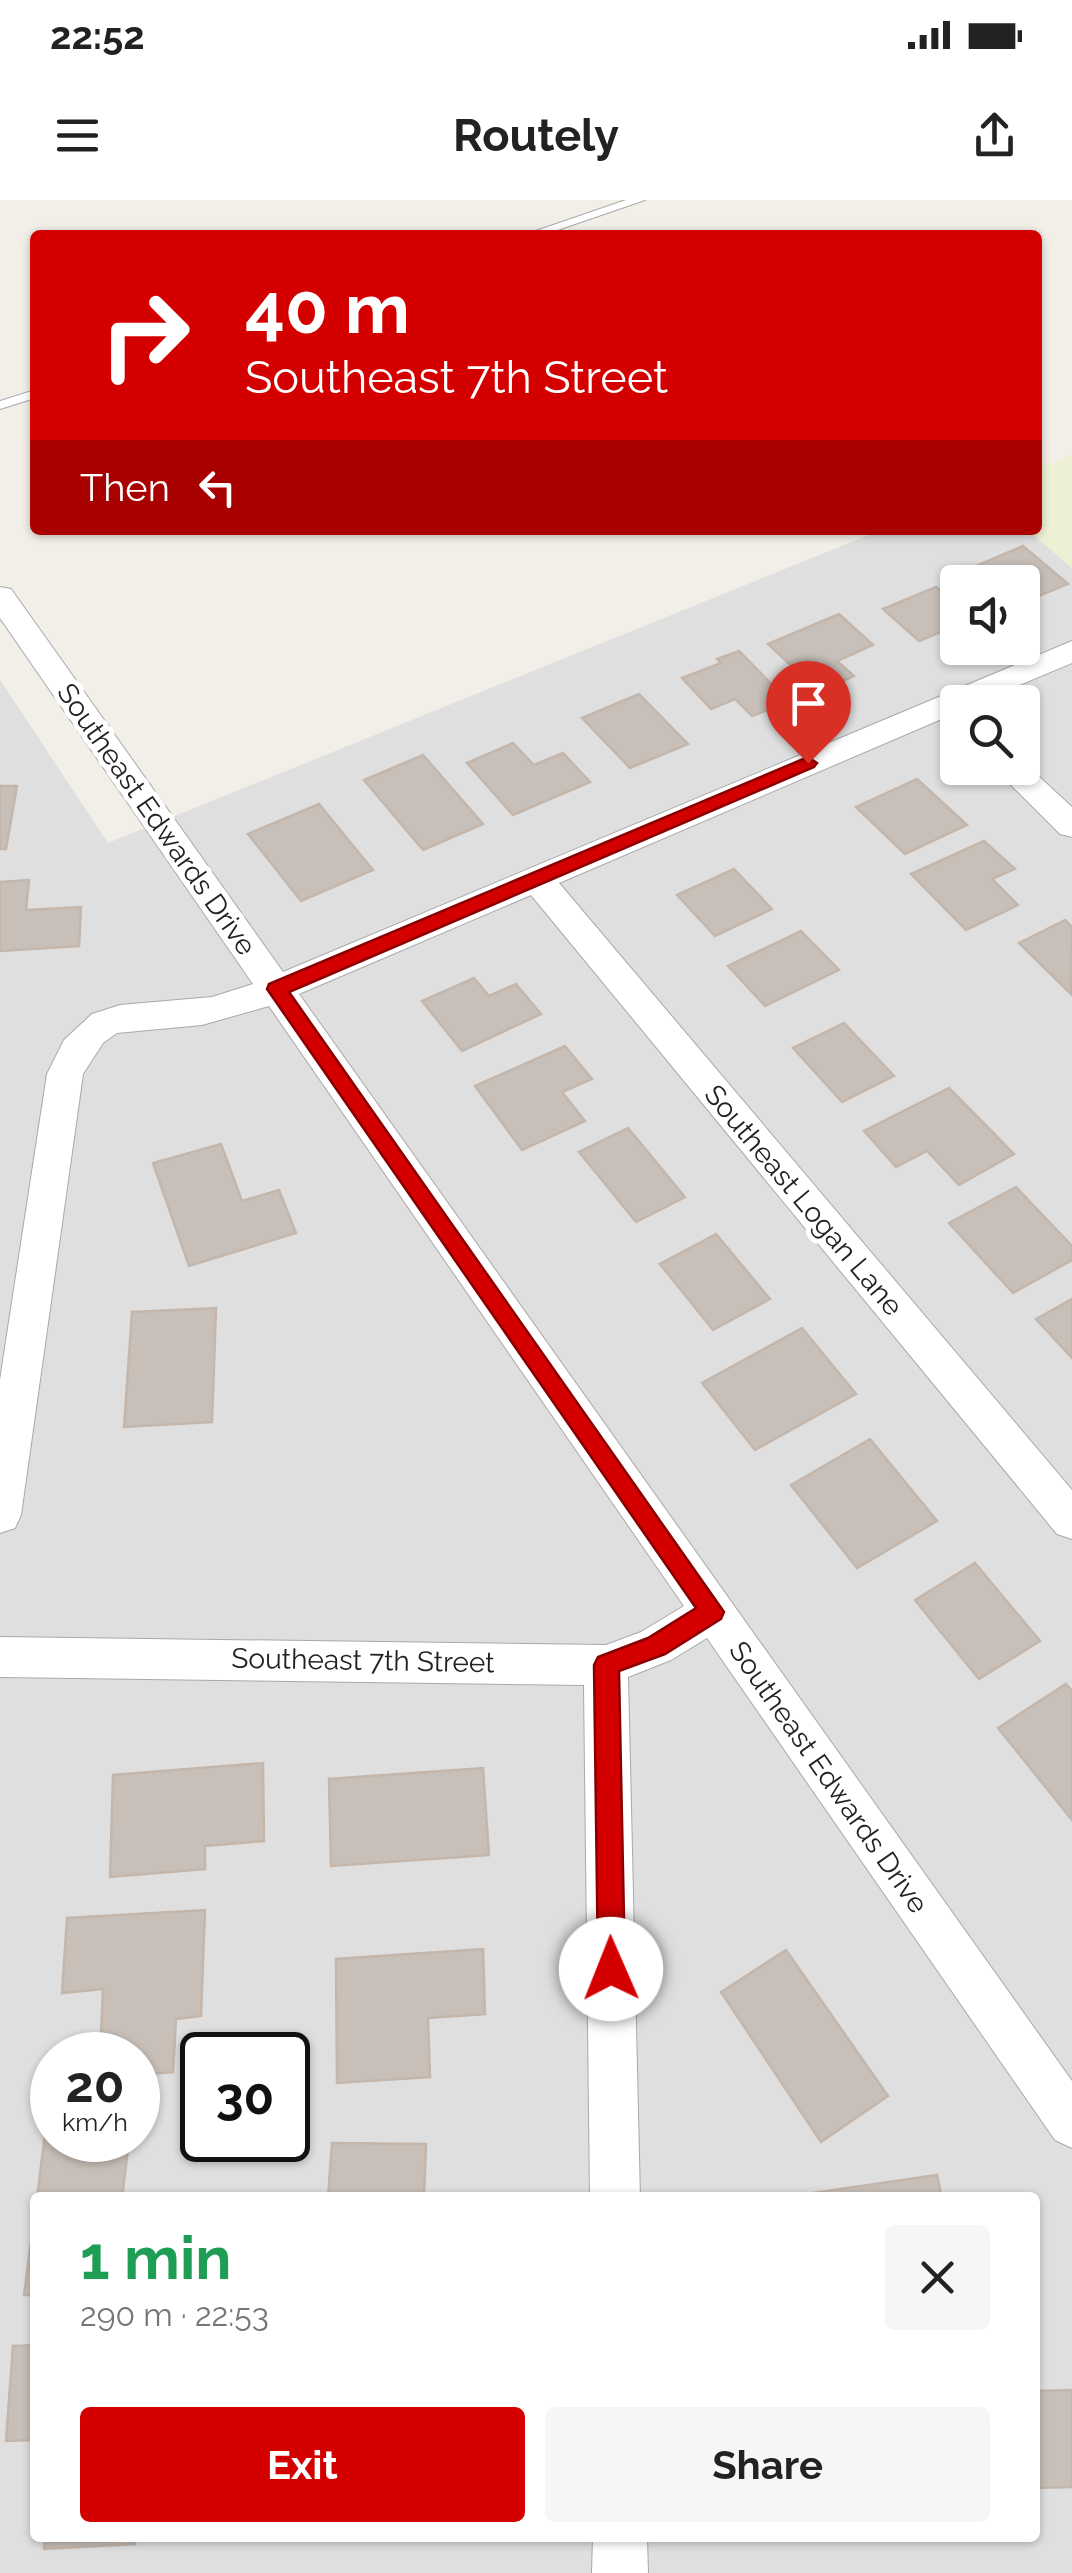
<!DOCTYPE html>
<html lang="en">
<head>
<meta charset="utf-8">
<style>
	body { margin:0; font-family:Raleway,sans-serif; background:#f6f6f6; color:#222; height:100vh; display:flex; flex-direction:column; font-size:38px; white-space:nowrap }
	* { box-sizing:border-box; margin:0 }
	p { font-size:32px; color:#767676 }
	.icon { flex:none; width:55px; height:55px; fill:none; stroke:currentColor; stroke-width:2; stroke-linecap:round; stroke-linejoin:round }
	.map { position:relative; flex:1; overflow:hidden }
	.sheet { position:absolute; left:30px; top:1992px; width:1010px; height:350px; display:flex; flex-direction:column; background:#fff; border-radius:10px; box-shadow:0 2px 8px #0004 }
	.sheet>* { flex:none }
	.guide { position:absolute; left:30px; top:30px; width:1012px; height:305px; border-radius:10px; box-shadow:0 2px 8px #0004; background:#d40000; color:#fff; overflow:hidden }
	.fabs { position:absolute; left:940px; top:365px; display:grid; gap:20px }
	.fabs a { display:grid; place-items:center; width:100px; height:100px; border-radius:10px; background:#fff; box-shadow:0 2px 8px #0004; font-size:50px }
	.speed { position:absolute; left:30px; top:1832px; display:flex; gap:20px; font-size:50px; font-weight:700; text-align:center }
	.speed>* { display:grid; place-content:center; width:130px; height:130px; border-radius:50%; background:#fff; box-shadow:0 2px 8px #0004; line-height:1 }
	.speed small { font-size:25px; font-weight:400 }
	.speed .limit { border:5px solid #111; border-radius:15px; background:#fff; color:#111 }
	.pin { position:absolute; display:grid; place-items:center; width:85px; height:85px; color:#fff; margin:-102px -42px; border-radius:50% 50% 50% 0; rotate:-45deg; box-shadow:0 0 10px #0007 }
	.pin .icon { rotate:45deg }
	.me { position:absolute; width:110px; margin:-55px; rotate:359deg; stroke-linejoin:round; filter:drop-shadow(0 0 8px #0008) }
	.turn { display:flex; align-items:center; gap:35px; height:210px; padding:0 50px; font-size:45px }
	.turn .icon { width:130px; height:130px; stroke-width:2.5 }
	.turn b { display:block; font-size:70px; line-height:85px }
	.then { display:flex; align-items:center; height:95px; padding:0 50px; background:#0003; gap:20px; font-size:38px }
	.round { display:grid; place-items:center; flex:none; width:105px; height:105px; border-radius:10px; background:#f6f6f6 }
	.summary { display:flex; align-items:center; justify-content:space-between; height:170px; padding:0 50px }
	h1 { font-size:60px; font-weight:700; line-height:75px; color:#1e9e55 }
	.cta { display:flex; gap:20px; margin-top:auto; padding:20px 50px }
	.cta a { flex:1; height:115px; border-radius:10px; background:#d40000; color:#fff; font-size:40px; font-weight:700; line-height:115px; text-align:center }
	.cta a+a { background:#f6f6f6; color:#222 }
	.status { display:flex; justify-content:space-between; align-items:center; height:70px; padding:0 50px; background:#fff; direction:ltr }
	.status svg { height:28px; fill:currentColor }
	header { display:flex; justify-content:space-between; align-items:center; height:130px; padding:0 50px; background:#fff; font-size:45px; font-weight:700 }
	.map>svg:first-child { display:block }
	.residential { fill:#e0dfdf; fill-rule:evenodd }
	.farmland { fill:#eef0d5 }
	.building { fill:#c7bfb8; stroke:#c4b6ab; stroke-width:2.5 }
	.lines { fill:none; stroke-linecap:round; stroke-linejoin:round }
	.lane-casing { stroke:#a9a9a9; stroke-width:2 }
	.street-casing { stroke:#a9a9a9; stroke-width:2 }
	.lane { fill:#fff; fill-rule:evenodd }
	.street { fill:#fff; fill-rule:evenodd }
	.route { fill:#d40000; stroke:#8a0000; stroke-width:2.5 }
	.labels { text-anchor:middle; stroke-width:10; stroke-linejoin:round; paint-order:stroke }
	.street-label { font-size:28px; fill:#222; stroke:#fff }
</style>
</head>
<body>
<div class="status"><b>22:52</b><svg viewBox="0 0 49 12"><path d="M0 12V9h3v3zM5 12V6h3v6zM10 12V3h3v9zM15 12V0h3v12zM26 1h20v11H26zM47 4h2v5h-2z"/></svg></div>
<header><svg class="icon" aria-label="menu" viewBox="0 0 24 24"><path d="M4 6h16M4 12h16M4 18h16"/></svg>Routely<svg class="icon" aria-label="share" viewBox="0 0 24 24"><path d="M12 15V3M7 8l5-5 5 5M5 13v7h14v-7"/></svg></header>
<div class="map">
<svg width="1072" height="2373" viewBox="0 0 1072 2373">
	<rect width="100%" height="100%" fill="#f2efe9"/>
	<path class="residential" d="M881,330h147l44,38v2005h-1072v-1893l108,163zM958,382h64v66h-64zM958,502h64v66h-64zM52,1855h86v85h-86zM202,1855h86v85h-86zM35,1998h1000v340h-1000z"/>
	<polygon class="farmland" points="1072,255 1072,368 1028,330 1038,330 1038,268"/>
	<g class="building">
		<polygon points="1023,346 1068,384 1022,403 1022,382 967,382 957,374"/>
		<polygon points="936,387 958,405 958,425 919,441 883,409"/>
		<polygon points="839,414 873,445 837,461 854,476 819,492 768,444"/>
		<polygon points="739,451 789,502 752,516 735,499 711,509 682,478 721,463 717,459"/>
		<polygon points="639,494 688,544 630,568 582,518"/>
		<polygon points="513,543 534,565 563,553 590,582 513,615 467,563"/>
		<polygon points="423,555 483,624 423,650 364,580"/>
		<polygon points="917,579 967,625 905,654 856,607"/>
		<polygon points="0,586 17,586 6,649 0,649"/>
		<polygon points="319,604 373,670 301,701 248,634"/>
		<polygon points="984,641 1015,669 992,679 1018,705 966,730 911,674"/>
		<polygon points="734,669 772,709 715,736 677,695"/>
		<polygon points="29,680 26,710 81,707 79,746 0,751 0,682"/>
		<polygon points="1065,720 1072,727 1071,794 1019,743"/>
		<polygon points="801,731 839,770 765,806 728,766"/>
		<polygon points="474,778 489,796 516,784 541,814 462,851 422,801"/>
		<polygon points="844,823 894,876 842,902 793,848"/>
		<polygon points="565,846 592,879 562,892 585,921 522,950 475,886"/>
		<polygon points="949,888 1014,954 959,985 927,951 896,967 864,931"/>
		<polygon points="628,928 685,997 636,1022 579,952"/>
		<polygon points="221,944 242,1001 279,990 296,1033 189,1066 153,963"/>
		<polygon points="1016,987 1072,1046 1072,1060 1013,1093 949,1023"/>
		<polygon points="716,1034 770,1099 713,1130 660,1064"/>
		<polygon points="1072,1099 1072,1158 1036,1119"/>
		<polygon points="216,1108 212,1222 124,1227 132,1112"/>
		<polygon points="802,1128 856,1194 755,1250 702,1183"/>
		<polygon points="870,1239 937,1321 857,1368 791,1285"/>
		<polygon points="975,1363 1040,1441 979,1479 915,1400"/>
		<polygon points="1066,1484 1072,1491 1072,1620 998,1528"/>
		<polygon points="263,1563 264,1641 205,1646 205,1669 110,1677 113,1575"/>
		<polygon points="483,1568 489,1655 331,1666 329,1579"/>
		<polygon points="205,1710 201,1816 176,1819 173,1872 138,1875 138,1855 100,1855 103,1789 62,1793 67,1718"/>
		<polygon points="483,1749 485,1814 428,1818 430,1877 337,1883 336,1759"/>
		<polygon points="786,1750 888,1896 821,1942 721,1792"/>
		<polygon points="47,1918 52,1918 52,1940 129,1940 122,1998 37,1998"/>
		<polygon points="332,1943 426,1944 424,1998 328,1998"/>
		<polygon points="937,1975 942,1998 779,1998"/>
		<polygon points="35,2010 35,2095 24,2095"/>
		<polygon points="35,2145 35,2240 6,2241 13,2146"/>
		<polygon points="1072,2190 1072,2287 1035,2288 1035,2191"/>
		<polygon points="45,2338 135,2338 135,2344 44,2349"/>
	</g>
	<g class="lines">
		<defs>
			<g id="lane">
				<polygon points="626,0 645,0 543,35 524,35"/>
				<polygon points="35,190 35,198 0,209 0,201"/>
			</g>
			<g id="street">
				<polygon points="0,387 11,389 283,772 1072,441 1072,463 979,502 958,502 958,512 559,683 1072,1290 1072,1339 1057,1334 531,695 299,794 1072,1881 1072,1948 1055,1940 707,1438 671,1460 628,1477 640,1998 590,1998 584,1485 0,1477 0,1437 606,1445 641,1432 684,1406 269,806 202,825 117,833 103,843 83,874 21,1315 15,1328 0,1333 0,1180 47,874 64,840 92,814 120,805 212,797 253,784 0,418"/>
				<polygon points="1022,561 1072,607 1072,637 1060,634 994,568 1022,568"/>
				<polygon points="593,2338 647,2338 648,2373 592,2373"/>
			</g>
		</defs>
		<use href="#lane" class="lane-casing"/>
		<use href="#street" class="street-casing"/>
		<use href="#lane" class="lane"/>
		<use href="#street" class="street"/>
	</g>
	<polygon class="route" points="808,557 817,563 814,567 289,792 724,1412 721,1419 665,1454 619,1471 625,1769 621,1779 611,1783 602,1779 598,1769 594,1465 598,1457 648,1438 696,1408 267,789 269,784"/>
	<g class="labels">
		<g class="street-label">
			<text transform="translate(157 619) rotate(55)" y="10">Southeast Edwards Drive</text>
			<text transform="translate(804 1000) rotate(50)" y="10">Southeast Logan Lane</text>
			<text transform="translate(363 1460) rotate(1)" y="10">Southeast 7th Street</text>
			<text transform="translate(829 1577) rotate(55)" y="10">Southeast Edwards Drive</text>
		</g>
	</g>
</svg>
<div class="fabs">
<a><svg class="icon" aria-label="sound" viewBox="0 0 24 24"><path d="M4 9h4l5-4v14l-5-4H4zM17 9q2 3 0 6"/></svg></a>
<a><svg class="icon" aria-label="search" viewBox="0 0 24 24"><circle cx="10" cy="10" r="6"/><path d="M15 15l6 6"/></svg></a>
</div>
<div class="speed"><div>20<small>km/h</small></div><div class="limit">30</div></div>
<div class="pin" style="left:808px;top:563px;background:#d93025"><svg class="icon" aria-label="arrive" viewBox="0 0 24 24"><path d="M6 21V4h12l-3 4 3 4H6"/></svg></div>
<svg class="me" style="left:611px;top:1769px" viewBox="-20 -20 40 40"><circle r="19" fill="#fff"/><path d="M0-13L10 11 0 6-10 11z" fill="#d40000"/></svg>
<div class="guide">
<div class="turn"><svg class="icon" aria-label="right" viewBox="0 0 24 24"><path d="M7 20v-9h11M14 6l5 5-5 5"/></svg><div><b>40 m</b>Southeast 7th Street</div></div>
<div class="then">Then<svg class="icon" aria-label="left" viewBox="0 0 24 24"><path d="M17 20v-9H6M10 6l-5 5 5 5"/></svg></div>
</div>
<section class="sheet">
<div class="summary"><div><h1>1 min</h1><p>290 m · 22:53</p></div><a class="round"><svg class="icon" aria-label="close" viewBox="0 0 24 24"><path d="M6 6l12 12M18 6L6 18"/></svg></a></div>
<div class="cta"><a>Exit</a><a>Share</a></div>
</section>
</div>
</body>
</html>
